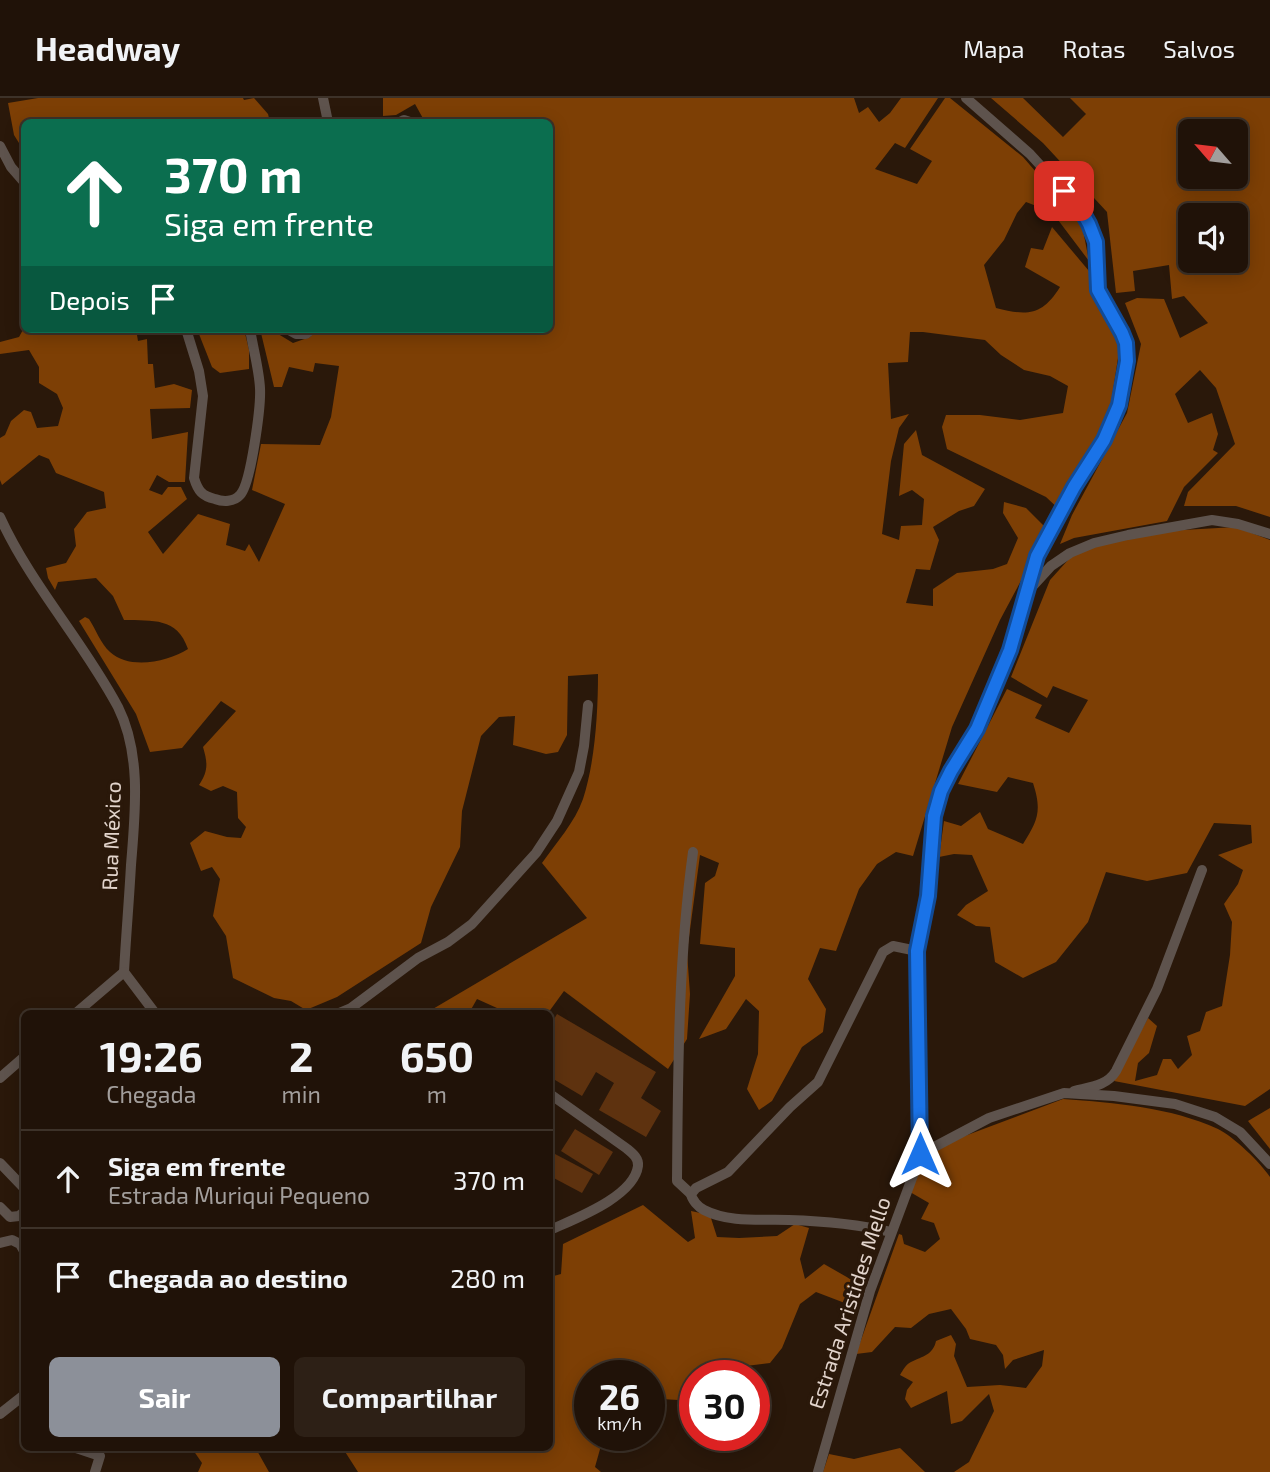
<!DOCTYPE html>
<html lang="pt">
<head>
<meta charset="utf-8">
<style>
	body { margin:0; font-family:"Exo 2",sans-serif; background:#2d2016; color:#f1f3f6; height:100vh; display:flex; flex-direction:column; font-size:26px; white-space:nowrap }
	* { box-sizing:border-box; margin:0 }
	p { font-size:23px; color:#a29e9c }
	.icon { flex:none; width:38px; height:38px; fill:none; stroke:currentColor; stroke-width:2; stroke-linecap:round; stroke-linejoin:round }
	.map { position:relative; flex:1; overflow:hidden }
	.sheet { position:absolute; left:21px; top:912px; width:532px; height:441px; display:flex; flex-direction:column; background:#201208; border-radius:10px; box-shadow:0 4px 18px #0003,0 0 0 2px #3d3229 }
	.sheet>* { flex:none }
	.banner { position:absolute; left:21px; top:21px; width:532px; height:214px; border-radius:10px; box-shadow:0 4px 18px #0003,0 0 0 2px #3d3229; background:#0b6e4f; color:#fff; overflow:hidden }
	.needle { width:46px; rotate:298deg }
	.fabs { position:absolute; left:1178px; top:21px; display:grid; gap:14px }
	.fabs a { display:grid; place-items:center; width:70px; height:70px; border-radius:10px; background:#201208; box-shadow:0 4px 18px #0003,0 0 0 2px #3d3229; font-size:35px }
	.speed { position:absolute; left:574px; top:1262px; display:flex; gap:14px; font-size:35px; font-weight:700; text-align:center }
	.speed>* { display:grid; place-content:center; width:91px; height:91px; border-radius:50%; background:#201208; box-shadow:0 4px 18px #0003,0 0 0 2px #3d3229; line-height:1 }
	.speed small { font-size:18px; font-weight:400 }
	.speed .limit { border:10px solid #d22; background:#fff; color:#111 }
	.pin { position:absolute; display:grid; place-items:center; width:60px; height:60px; color:#fff; margin:-30px; border-radius:14px; box-shadow:0 4px 10px #0006 }
	.me { position:absolute; width:77px; margin:-38px; rotate:0deg; stroke-linejoin:round; filter:drop-shadow(0 0 5px #0008) }
	.turn { display:flex; align-items:center; gap:24px; height:147px; padding:0 28px; font-size:32px }
	.turn .icon { width:91px; height:91px; stroke-width:2.5 }
	.turn b { display:block; font-size:49px; line-height:60px }
	.then { display:flex; align-items:center; height:66px; padding:0 28px; background:#0003; gap:14px; font-size:26px }
	.eta { display:flex; justify-content:space-evenly; align-items:center; height:119px; text-align:center }
	.eta b { font-size:42px; font-weight:700; line-height:49px }
	.action { display:flex; gap:14px; margin-top:auto; padding:14px 28px }
	.action a { flex:1; height:80px; border-radius:10px; background:#8c9099; color:#fff; font-size:28px; font-weight:700; line-height:80px; text-align:center }
	.action a+a { background:#2d2016; color:#f1f3f6 }
	ul { padding:0; list-style:none }
	li { display:flex; align-items:center; gap:21px; height:98px; padding:0 28px; border-top:2px solid #3d3229 }
	li div { flex:1 }
	li b { display:block; font-size:26px }
	li em { font-style:normal }
	header { display:flex; align-items:center; gap:42px; box-sizing:border-box; height:98px; padding:0 35px; background:#201208; border-bottom:2px solid #3d3229 }
	header strong { font-size:33px }
	nav { display:flex; gap:38px; margin-inline-start:auto; font-size:24px }
	.map>svg:first-child { display:block }
	.green { fill:#5e320f }
	.forest { fill:#7d3f05; fill-rule:evenodd }
	.lines { fill:none; stroke-linecap:round; stroke-linejoin:round }
	.minor { stroke:#5e534d; stroke-width:10 }
	.route-casing { stroke:#114b97; stroke-width:18 }
	.route { stroke:#1a73e8; stroke-width:12 }
	.labels { text-anchor:middle; stroke-width:7; stroke-linejoin:round; paint-order:stroke }
	.street-label { font-size:21px; fill:#e2d4cc; stroke:#2a180a }
</style>
</head>
<body>
<header>
<strong>Headway</strong>
<nav><a>Mapa</a><a>Rotas</a><a>Salvos</a></nav>
</header>
<div class="map">
<svg width="1270" height="1374" viewBox="0 0 1270 1374">
	<rect width="100%" height="100%" fill="#2a180a"/>
	<g class="green">
		<polygon points="557,916 656,974 641,1000 661,1013 646,1039 599,1012 614,985 596,974 582,998 550,979 550,928"/>
		<polygon points="575,1031 613,1054 599,1077 561,1053"/>
		<polygon points="555,1056 593,1076 582,1095 550,1078 550,1066"/>
	</g>
	<g class="forest">
		<polygon points="38,0 243,0 244,2 254,0 268,16 270,24 24,24 24,53 14,37 8,5"/>
		<path d="M383,0h471l5,15 9,-6 11,15 11,-9 11,-15h37l-33,50 -10,-5 -20,26 42,15 15,-23 -22,-12 35,-51h5l73,59 59,68 7,36 -37,-49 -26,-10 -9,11 -13,27 -20,25 12,43c31,8 46,8 64,-21l-35,-20 6,-19 12,2 9,-23 37,44 31,74 -10,65 -35,79 -13,23 -16,-15 -99,-48 -5,-22 4,-12h34l40,5 43,-7 5,-27 -18,-10 -26,-6 -23,-15 -16,-15 -62,-8h-13l-2,30 -20,1 3,56 18,-5 -10,14 -8,33 -9,73 17,6 2,-14 21,-1 2,-26 -12,-9 -13,6 5,-52 12,-14 6,25 63,34 -11,17 -15,5 -26,16 6,13 -9,30 -14,-1 -10,34 27,3v-17l24,-16 36,-4 14,-5 11,-26 -15,-25 1,-11 22,6 22,22 -48,90 -48,107 -39,129 -17,-4 -19,12 -18,25 -23,62 -16,-3 -12,31 18,30 -3,23 -21,15 -30,54 -13,9 -12,-21 11,-35 1,-43 -13,-12 -20,30 -27,10 36,-63v-28l-35,-4 5,-61 10,-7 4,-13 -19,-8 -13,97 3,42 -3,45 -19,30 -104,-78 -16,22h-40l-31,-14 -8,14h-43l161,-95 -45,-55c14,-20 33,-41 41,-64 12,-37 15,-86 15,-125l-30,2 -1,59 -9,17 -12,2 -33,-9 2,-29 -16,1 -18,19 -19,75 -2,36 -29,60 -10,36 -84,54 -31,13 -15,-9 -17,-3 -41,-20 -7,-42 -13,-20 7,-37 -8,-12 -11,4 -11,-28 15,-12 22,6 14,1 5,-11 -8,-9 -1,-26 -14,-6 -12,5 -12,-6c9,-14 9,-21 4,-38l33,-36 -15,-10 -39,47 -32,4 -14,-38 -57,-93 6,-4 4,2c6,9 12,25 21,33 19,18 58,10 78,-3 -11,-32 -35,-28 -64,-29l-11,-24 -17,-18 -38,4 -3,8 -7,-12 -2,-10 20,-5 10,-17 -2,-17 13,-17 19,-4 -2,-16 -48,-19 -7,-14 -10,-4 -37,30 -2,-5v-42l5,-3 6,-14 13,-11 7,2 6,16 21,-2 5,-18 -6,-14 -18,-11v-16l-10,-17 -29,4v-12l19,-5 5,-9 112,1 2,12 9,-2 1,25h5l2,24 19,-4 18,6 -2,18 -40,1 2,30 36,-7 -3,50h-16l-12,-7 -8,15 13,5 6,-8h13l6,12 -39,33 15,22 35,-40 32,10 -4,21 19,6 4,-7 10,18 26,-58 -33,-14 9,-46 59,1 11,-28 8,-51 -24,-3 -2,9 -24,-5 -7,20h-8l-13,-54 1,-4h8l23,14 17,-6 6,-8h234v-207h-125l-10,-18 -19,11 -13,1z"/>
		<path d="M991,0h32l40,39 23,-23 -16,-16h200v419l-34,-11h-52l4,-14 47,-48 -19,-56 -16,-18 -25,24 13,29 24,-10 6,21 -5,16 5,3 -34,34 -17,34 -93,17 -14,6 12,-29 55,-102 14,-69 -16,-41 12,-5 27,1 16,39 28,-15 -24,-27 -12,3 -3,-34 -36,6 2,20 -19,2 -9,-81 -64,-69zM1236,33v46h-46v-46zM1236,117v46h-46v-46z"/>
		<polygon points="197,231 244,231 249,252 249,271 220,275 212,269"/>
		<path d="M1236,429l34,13v549l-25,17 -131,-25 34,-63 9,8 -8,27 -11,10 -3,18 22,-6 6,-16h8l7,10 14,-14 -5,-19 13,-5 6,-19 16,-6 8,-51 2,-33 -8,-18 14,-20 5,-14 -25,-15 34,-12 -1,-18 -37,-2 -27,50 -40,8 -41,-9 -18,50 -32,40 -33,16 -28,-16 -5,-35 -14,-1 -19,-11 9,-10 22,-14 -16,-36 -18,-1 -15,3 5,-36 17,5 19,-14 8,17 35,15c15,-24 19,-33 10,-61l-25,-6 -11,15 -39,-8 49,-95 35,16 -7,13 34,15 19,-33 -35,-14 -6,12 -36,-21 39,-97 27,-30 88,-19z"/>
		<path d="M1063,1001c52,4 107,8 155,30 16,8 42,33 52,48v295h-316l15,-10 25,-51 -5,-17 -27,27 -11,3 -4,-33 -36,17 -6,-9 2,-9 6,-8 -13,-7c3,-5 6,-11 11,-13 12,-6 22,-7 25,-21l15,-6 5,9 -2,12 13,31 33,-2 26,3 16,-22 2,-16 -31,10 -8,9 -2,-14 -7,-10 -26,-6 -4,-10 -15,-20 -22,5 -18,14 -16,-1 -23,25 -16,2 43,-120 3,1 2,9 21,8 15,-13 -6,-16 -13,-4 8,-16 -19,-11 16,-36 36,-19z"/>
		<polygon points="1270,1010 1270,1051 1248,1023"/>
		<polygon points="643,1107 688,1144 695,1140 691,1113 710,1117 717,1139 739,1140 777,1138 795,1126 809,1130 800,1161 805,1181 824,1166 859,1186 850,1207 816,1194 800,1206 782,1250 770,1265 746,1268 736,1277 695,1278 695,1303 661,1301 650,1326 649,1278 590,1278 590,1337 604,1337 595,1369 601,1374 358,1374 342,1349 550,1349 550,1179 561,1176 563,1146"/>
		<polygon points="191,1349 255,1349 269,1374 198,1374 202,1365"/>
		<polygon points="900,1350 925,1374 823,1374 829,1356 854,1361"/>
	</g>
	<g class="lines">
		<g class="minor">
			<polyline points="323,0 328,24"/>
			<polyline points="966,0 1030,56 1081,112 1096,144 1098,192 1126,245 1127,263 1119,307 1104,342 1074,389 1037,458 1030,489"/>
			<polyline points="400,24 404,22 410,24"/>
			<polyline points="0,48 11,69 24,84"/>
			<path d="M186,231l13,42 4,25 -9,82c4,13 8,18 21,21 8,3 19,3 25,-4 11,-11 21,-89 20,-107 -1,-19 -7,-40 -10,-59"/>
			<polyline points="287,231 296,236 306,236 312,231"/>
			<path d="M0,419c31,68 83,124 118,190 24,48 17,107 13,158 -2,36 -5,71 -7,107l31,41"/>
			<polyline points="76,915 124,874"/>
			<polyline points="339,915 351,910 418,860 448,844 472,826 536,755 557,723 579,674 584,648 588,607"/>
			<polyline points="0,980 24,959"/>
			<path d="M1074,993c16,-4 33,-5 42,-20l41,-82 45,-119"/>
			<path d="M550,996l76,54c6,5 13,10 12,18 -4,31 -64,53 -88,64"/>
			<polyline points="921,1056 989,1020 1064,995 1114,998 1175,1006 1215,1019 1240,1034 1270,1066"/>
			<polyline points="0,1065 24,1090"/>
			<path d="M691,1096l-14,-13c1,-110 1,-220 16,-329"/>
			<polyline points="0,1109 10,1119 19,1118 24,1114"/>
			<path d="M891,1134c-34,-8 -68,-11 -102,-12 -27,-1 -60,3 -85,-10 -6,-3 -12,-10 -13,-16l5,-6 32,-16 62,-65 28,-25 65,-130 10,-6 24,5"/>
			<polyline points="0,1145 12,1142 20,1146 24,1153"/>
			<polyline points="0,1316 24,1297"/>
			<polyline points="73,1349 100,1358 95,1374"/>
			<polyline points="818,1374 870,1193 921,1056 917,853 928,798 934,718 941,693 977,631 1010,552 1029,492 1051,468 1070,455 1094,445 1128,437 1212,422 1238,426 1270,436"/>
		</g>
	</g>
	<g class="lines">
		<defs>
			<polyline id="route" points="920,1056 917,853 928,798 934,718 941,693 951,673 977,631 1010,552 1037,458 1074,389 1104,342 1119,307 1127,263 1126,245 1122,235 1098,192 1096,144 1089,126 1081,112 1064,93"/>
		</defs>
		<use href="#route" class="route-casing"/>
		<use href="#route" class="route"/>
	</g>
	<g class="labels">
		<g class="street-label">
			<text transform="translate(112 738) rotate(-88)" y="7">Rua México</text>
			<text transform="translate(850 1205) rotate(-72)" y="7">Estrada Aristides Mello</text>
		</g>
	</g>
</svg>
<div class="fabs">
<a><svg class="needle" viewBox="-14 -14 28 28"><path d="M0-13l5 13h-10z" fill="#e53935"/><path d="M0 13l5-13h-10z" fill="#a29e9c"/></svg></a>
<a><svg class="icon" aria-label="sound" viewBox="0 0 24 24"><path d="M4 9h4l5-4v14l-5-4H4zM17 9q2 3 0 6"/></svg></a>
</div>
<div class="speed"><div>26<small>km/h</small></div><div class="limit">30</div></div>
<div class="pin" style="left:1064px;top:93px;background:#d93025"><svg class="icon" aria-label="arrive" viewBox="0 0 24 24"><path d="M6 21V4h12l-3 4 3 4H6"/></svg></div>
<svg class="me" style="left:920px;top:1056px" viewBox="-20 -20 40 40"><path d="M0-17L14 15 0 8-14 15z" fill="#1a73e8" stroke="#fff" stroke-width="4"/></svg>
<div class="banner">
<div class="turn"><svg class="icon" aria-label="ahead" viewBox="0 0 24 24"><path d="M12 20V5M6 11l6-6 6 6"/></svg><div><b>370 m</b>Siga em frente</div></div>
<div class="then">Depois<svg class="icon" aria-label="arrive" viewBox="0 0 24 24"><path d="M6 21V4h12l-3 4 3 4H6"/></svg></div>
</div>
<section class="sheet">
<div class="eta">
<div><b>19:26</b><p>Chegada</p></div>
<div><b>2</b><p>min</p></div>
<div><b>650</b><p>m</p></div>
</div>
<ul>
<li><svg class="icon" aria-label="ahead" viewBox="0 0 24 24"><path d="M12 20V5M6 11l6-6 6 6"/></svg><div><b>Siga em frente</b><p>Estrada Muriqui Pequeno</p></div><em>370 m</em></li>
<li><svg class="icon" aria-label="arrive" viewBox="0 0 24 24"><path d="M6 21V4h12l-3 4 3 4H6"/></svg><div><b>Chegada ao destino</b></div><em>280 m</em></li>
</ul>
<div class="action"><a>Sair</a><a>Compartilhar</a></div>
</section>
</div>
</body>
</html>
